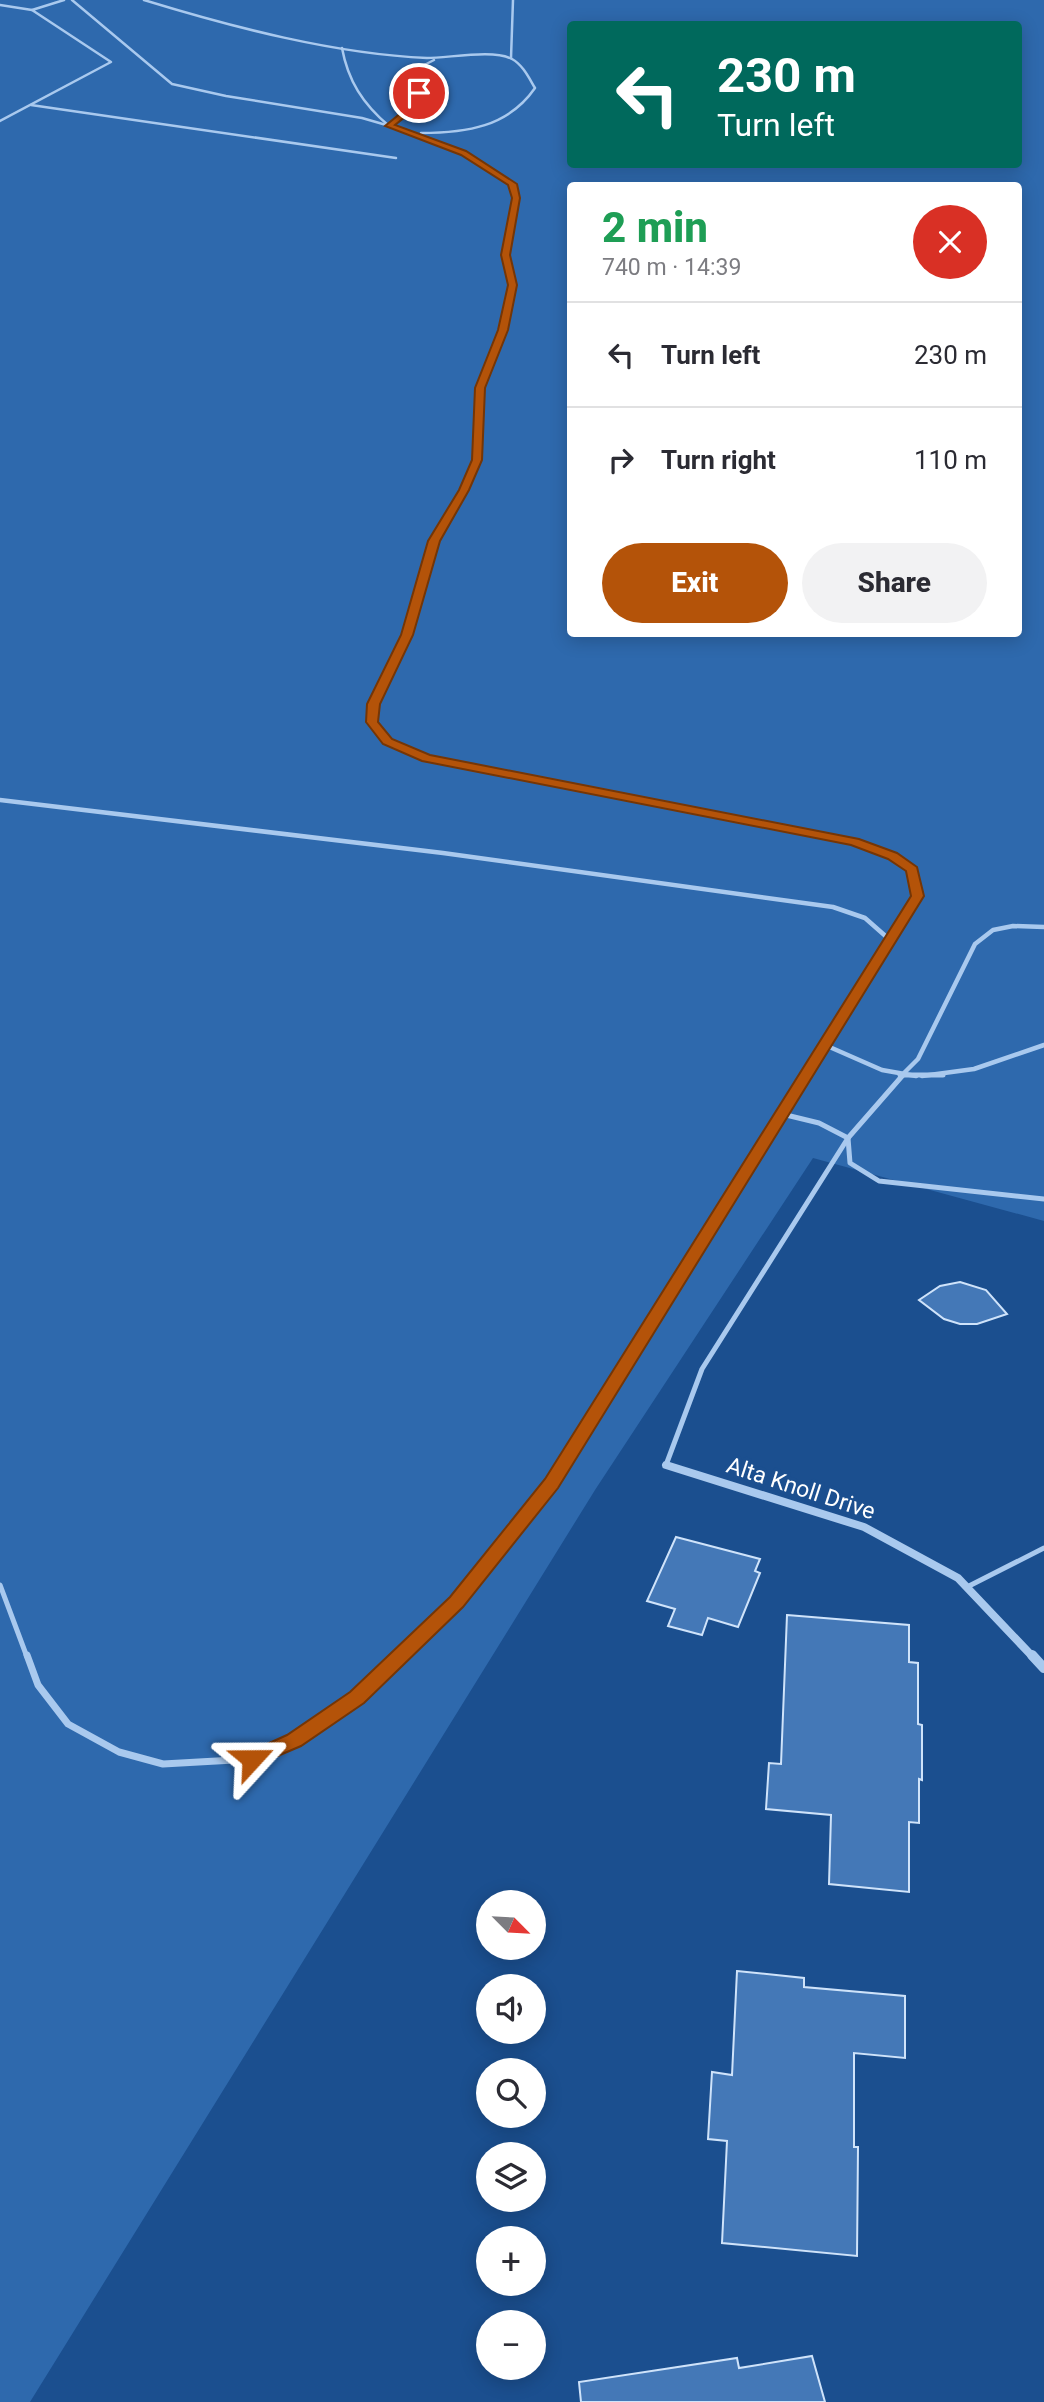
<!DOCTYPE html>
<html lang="en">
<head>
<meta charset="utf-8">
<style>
	body { margin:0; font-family:Roboto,sans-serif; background:#f2f2f3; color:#2b2b33; height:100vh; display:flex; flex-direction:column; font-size:26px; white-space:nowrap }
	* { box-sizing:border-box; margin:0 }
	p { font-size:23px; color:#7c7c81 }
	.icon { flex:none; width:38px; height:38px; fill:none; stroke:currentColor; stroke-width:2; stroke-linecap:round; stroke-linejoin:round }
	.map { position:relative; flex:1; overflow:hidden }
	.sheet { position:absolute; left:567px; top:182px; width:455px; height:455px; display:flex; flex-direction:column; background:#fff; border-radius:7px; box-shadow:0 4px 18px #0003 }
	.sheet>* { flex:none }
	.banner { position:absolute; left:567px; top:21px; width:455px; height:147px; border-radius:7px; box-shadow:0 4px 18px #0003; background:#00695c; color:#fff; overflow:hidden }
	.needle { width:46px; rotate:114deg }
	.controls { position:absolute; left:476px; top:1890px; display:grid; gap:14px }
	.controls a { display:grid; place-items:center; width:70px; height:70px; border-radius:50%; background:#fff; box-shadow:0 4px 18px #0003; font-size:35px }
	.pin { position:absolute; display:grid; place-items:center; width:60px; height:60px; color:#fff; margin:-30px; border:4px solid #fff; border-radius:50%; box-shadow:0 2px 7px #0007 }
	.me { position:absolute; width:77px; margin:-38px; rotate:66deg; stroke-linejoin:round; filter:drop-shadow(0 0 5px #0008) }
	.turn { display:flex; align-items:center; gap:24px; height:147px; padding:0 35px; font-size:32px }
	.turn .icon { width:91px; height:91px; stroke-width:2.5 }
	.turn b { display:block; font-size:49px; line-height:60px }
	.round { display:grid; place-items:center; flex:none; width:74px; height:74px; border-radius:37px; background:#f2f2f3 }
	.summary { display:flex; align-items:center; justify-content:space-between; height:119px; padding:0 35px }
	h1 { font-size:42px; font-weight:800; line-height:52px; color:#1e9e55 }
	.cta { display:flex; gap:14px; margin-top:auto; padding:14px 35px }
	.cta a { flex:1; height:80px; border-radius:42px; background:#b45309; color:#fff; font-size:28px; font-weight:800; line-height:80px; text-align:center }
	.cta a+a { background:#f2f2f3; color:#2b2b33 }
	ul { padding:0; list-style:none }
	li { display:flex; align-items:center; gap:21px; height:105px; padding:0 35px; border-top:2px solid #e1e1e2 }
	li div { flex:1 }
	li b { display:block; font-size:26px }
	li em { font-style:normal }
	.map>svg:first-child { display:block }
	.green { fill:#2e69ad; fill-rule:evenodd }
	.building { fill:#4478b7; stroke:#cfe3fa; stroke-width:2 }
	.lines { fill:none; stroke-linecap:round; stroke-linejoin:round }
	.service-far4 { stroke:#a9c9ee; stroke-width:2.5 }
	.service-far3 { stroke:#a9c9ee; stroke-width:3.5 }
	.service-far2 { stroke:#a9c9ee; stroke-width:4.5 }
	.service-far1 { stroke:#a9c9ee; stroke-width:5 }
	.service { stroke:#a9c9ee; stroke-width:7 }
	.minor-far1 { stroke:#a9c9ee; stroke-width:8 }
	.minor { stroke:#a9c9ee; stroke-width:10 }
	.route { fill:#b45309; stroke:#753606; stroke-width:2 }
	.labels { text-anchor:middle; stroke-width:7; stroke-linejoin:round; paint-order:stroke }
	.street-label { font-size:23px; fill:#fff; stroke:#1b4f8f }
</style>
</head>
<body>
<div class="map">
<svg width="1044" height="2402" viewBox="0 0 1044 2402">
	<rect width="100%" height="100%" fill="#1b4f8f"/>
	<path class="green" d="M0,0h1044v1221l-231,-63 -218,332 -565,912h-30zM570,24h448v140h-448zM570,186h448v448h-448z"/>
	<g class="building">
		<polygon points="960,1282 986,1290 1007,1314 977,1324 960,1324 944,1319 919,1300 940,1286"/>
		<polygon points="676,1537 760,1559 755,1571 760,1573 738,1627 708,1618 702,1635 668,1626 675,1609 647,1601"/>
		<polygon points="787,1615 909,1625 909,1662 918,1663 918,1724 922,1725 922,1780 919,1779 919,1823 909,1822 909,1892 829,1884 831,1815 766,1809 769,1763 781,1764"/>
		<polygon points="737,1971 804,1978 804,1987 905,1996 905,2058 854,2053 854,2147 858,2147 857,2256 722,2243 727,2141 708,2139 712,2072 732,2075"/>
		<polygon points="812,2356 825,2402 581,2402 579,2382 737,2358 739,2368"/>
	</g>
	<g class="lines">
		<g class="service-far4">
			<path d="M72,0l100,84 54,12 136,22 52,15 49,20 49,31c8,30 -9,58 -2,90"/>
			<path d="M144,0c88,27 191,54 283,58 22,0 67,-9 85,1 11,6 17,19 23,29 -27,39 -69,45 -114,45"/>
			<polyline points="0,5 32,10"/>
			<path d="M342,48c6,33 21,56 47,78l22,-17 -2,-12 26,-10 -24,-15 23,-12"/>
			<polyline points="511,58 513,0"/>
			<polyline points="31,105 396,158"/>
			<polyline points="0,121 111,62 32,10 64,0"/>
		</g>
		<polyline class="service-far3" points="410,625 434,541 464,490 477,460 480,388 503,330 512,285 509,272"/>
		<g class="service-far2">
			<polyline points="410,623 374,704 372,722 387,742 427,759 854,842 892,856 912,870 918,896 805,1076"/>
			<polyline points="0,800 443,853 833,907 865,918 890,940"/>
			<polyline points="825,1045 882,1070 916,1076"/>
			<polyline points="901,1076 918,1059 975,944 993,930 1013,926 1044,927"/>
			<polyline points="922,1076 974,1069 1044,1045"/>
		</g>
		<g class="service-far1">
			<polyline points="900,1075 943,1075"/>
			<polyline points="782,1114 819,1123 848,1138"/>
			<polyline points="848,1138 850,1163 879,1181 1044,1199"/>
			<polyline points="666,1465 702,1369 848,1138 903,1075"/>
			<polyline points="0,1585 27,1657"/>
			<polyline points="967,1587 1044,1548"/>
			<polyline points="399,1657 456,1602 551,1483 806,1075"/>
		</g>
		<polyline class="service" points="27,1655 38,1685 68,1724 119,1752 163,1764 252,1759 294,1740 357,1697 401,1655"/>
		<polyline class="minor-far1" points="666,1465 864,1527 958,1578 1033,1657"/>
		<polyline class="minor" points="1032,1655 1044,1668"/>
	</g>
	<polygon class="route" points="419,90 423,93 413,98 412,103 415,109 395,125 466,151 517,184 520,198 510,255 517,285 508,330 485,388 482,460 469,490 440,541 413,635 380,704 378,722 392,739 430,755 859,839 897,853 917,867 924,896 558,1488 463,1607 364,1703 301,1746 252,1767 245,1765 242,1759 245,1754 287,1735 350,1692 450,1597 545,1479 911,896 906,871 888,859 851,845 422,761 383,744 366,722 367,704 401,635 428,541 459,490 472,460 475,388 498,330 508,285 501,255 512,198 508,185 461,155 385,126 407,108 404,103 407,95"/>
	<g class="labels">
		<g class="street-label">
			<text transform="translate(801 1488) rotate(18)" y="8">Alta Knoll Drive</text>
		</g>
	</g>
</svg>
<div class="controls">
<a><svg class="needle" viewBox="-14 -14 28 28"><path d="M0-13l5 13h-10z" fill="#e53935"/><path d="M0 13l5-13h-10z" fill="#7c7c81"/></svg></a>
<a><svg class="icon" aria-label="sound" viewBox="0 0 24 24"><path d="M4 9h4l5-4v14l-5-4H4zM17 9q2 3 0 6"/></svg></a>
<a><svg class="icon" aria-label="search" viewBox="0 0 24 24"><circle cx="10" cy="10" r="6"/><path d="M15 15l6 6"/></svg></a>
<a><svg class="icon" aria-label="layers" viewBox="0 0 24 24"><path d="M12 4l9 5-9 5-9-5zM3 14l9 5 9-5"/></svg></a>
<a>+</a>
<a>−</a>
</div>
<div class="pin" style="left:419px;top:93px;background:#d93025"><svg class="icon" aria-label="arrive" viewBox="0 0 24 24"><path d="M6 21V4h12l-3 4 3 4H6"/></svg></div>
<svg class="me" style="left:252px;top:1759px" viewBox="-20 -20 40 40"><path d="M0-17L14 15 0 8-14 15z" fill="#b45309" stroke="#fff" stroke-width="4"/></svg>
<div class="banner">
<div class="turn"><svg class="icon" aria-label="left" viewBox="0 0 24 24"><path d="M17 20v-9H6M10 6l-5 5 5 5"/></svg><div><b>230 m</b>Turn left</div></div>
</div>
<section class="sheet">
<div class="summary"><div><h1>2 min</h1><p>740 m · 14:39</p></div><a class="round" style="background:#d93025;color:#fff"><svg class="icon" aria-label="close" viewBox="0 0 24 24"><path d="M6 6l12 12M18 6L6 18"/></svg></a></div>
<ul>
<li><svg class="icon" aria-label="left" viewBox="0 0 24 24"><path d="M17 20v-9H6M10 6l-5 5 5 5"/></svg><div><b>Turn left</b></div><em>230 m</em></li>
<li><svg class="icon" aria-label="right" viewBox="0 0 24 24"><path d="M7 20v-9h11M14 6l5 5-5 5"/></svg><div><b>Turn right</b></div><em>110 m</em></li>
</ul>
<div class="cta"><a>Exit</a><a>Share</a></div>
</section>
</div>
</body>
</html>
